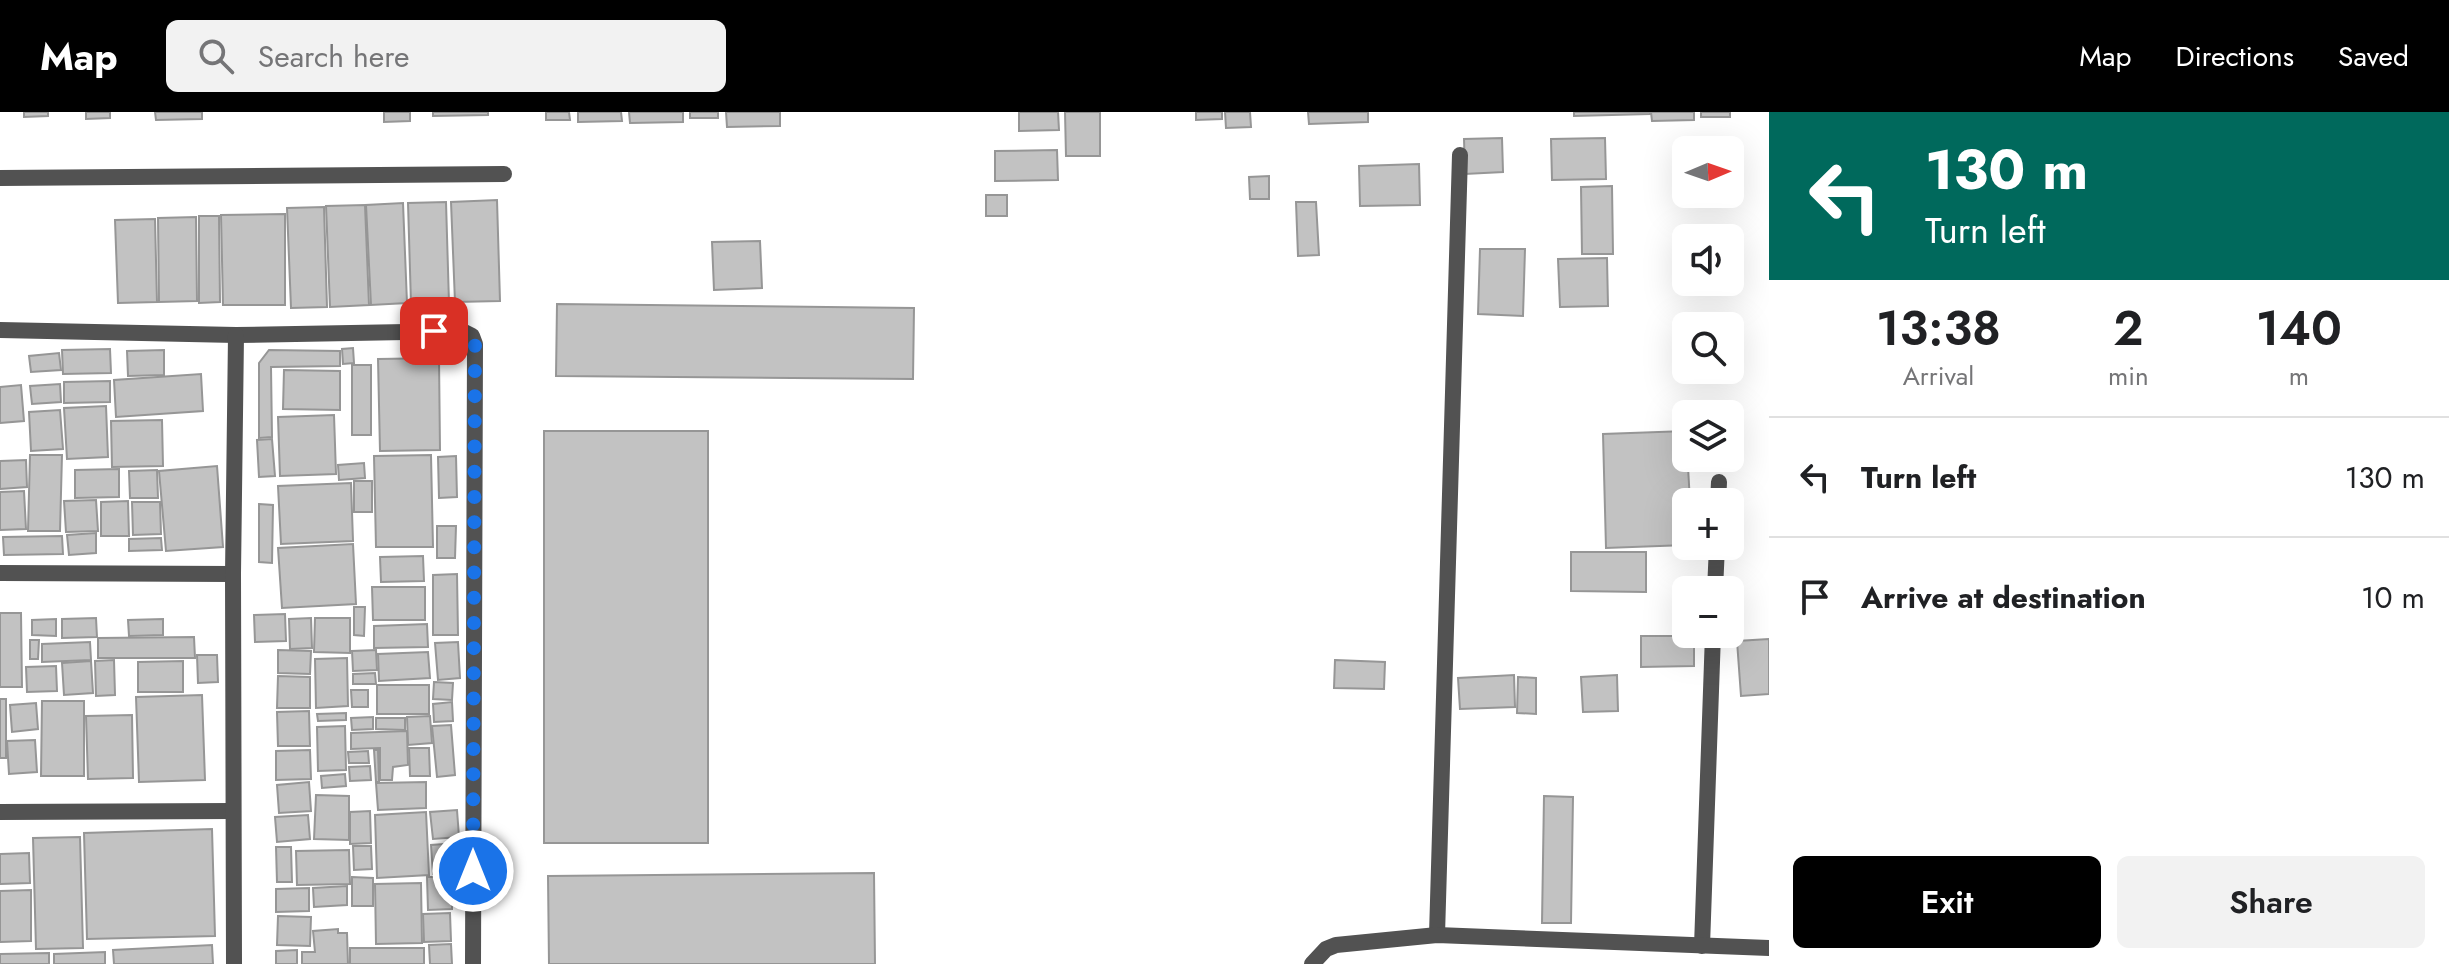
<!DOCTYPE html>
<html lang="en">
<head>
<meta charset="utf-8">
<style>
	body { margin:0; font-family:Jost,sans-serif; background:#f2f2f2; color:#202124; height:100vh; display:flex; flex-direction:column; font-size:30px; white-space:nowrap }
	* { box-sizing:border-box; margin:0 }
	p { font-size:26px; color:#757577 }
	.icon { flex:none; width:44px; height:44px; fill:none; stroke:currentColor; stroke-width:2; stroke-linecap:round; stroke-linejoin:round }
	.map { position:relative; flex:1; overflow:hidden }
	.drawer { display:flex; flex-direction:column; background:#fff; width:680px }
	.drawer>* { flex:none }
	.hud { background:#00695c; color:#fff; overflow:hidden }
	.needle { width:52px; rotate:88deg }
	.buttons { position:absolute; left:1672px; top:24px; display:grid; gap:16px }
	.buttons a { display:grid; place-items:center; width:72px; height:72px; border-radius:12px; background:#fff; box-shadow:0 8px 32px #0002; font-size:40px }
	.pin { position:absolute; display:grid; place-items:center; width:68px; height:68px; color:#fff; margin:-34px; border-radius:16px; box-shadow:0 4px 12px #0006 }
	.me { position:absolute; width:88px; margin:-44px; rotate:0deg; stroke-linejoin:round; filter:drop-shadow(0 0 6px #0008) }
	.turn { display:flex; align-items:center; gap:28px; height:168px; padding:0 24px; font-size:36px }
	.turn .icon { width:104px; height:104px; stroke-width:2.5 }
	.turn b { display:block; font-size:56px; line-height:68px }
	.eta { display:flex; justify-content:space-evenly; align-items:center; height:136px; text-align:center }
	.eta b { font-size:48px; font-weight:600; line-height:56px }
	.cta { display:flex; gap:16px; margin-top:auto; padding:16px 24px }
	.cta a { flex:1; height:92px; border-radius:12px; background:#000; color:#fff; font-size:32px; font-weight:600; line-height:92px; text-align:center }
	.cta a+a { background:#f2f2f2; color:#202124 }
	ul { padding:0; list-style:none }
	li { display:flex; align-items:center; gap:24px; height:120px; padding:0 24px; border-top:2px solid #e0e0e0 }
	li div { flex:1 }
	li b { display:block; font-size:30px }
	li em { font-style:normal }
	header { display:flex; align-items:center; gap:48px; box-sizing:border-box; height:112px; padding:0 40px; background:#000; color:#fff }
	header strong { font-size:38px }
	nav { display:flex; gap:44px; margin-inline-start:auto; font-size:28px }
	.search { width:560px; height:72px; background:#f2f2f2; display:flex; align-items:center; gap:20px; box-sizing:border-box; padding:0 28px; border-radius:12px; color:#757577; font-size:30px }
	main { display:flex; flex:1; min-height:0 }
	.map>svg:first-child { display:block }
	.building { fill:#c2c2c2; stroke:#969696; stroke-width:2 }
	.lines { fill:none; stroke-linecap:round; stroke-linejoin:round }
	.lane { stroke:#525252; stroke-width:16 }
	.street { stroke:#525252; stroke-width:16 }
	.route { stroke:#1a73e8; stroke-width:14; stroke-dasharray:0 25.2 }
</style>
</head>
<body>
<header>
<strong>Map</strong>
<div class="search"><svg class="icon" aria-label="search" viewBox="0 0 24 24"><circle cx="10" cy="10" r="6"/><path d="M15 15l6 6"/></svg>Search here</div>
<nav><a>Map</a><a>Directions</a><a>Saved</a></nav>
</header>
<main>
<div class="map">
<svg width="1769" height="852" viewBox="0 0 1769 852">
	<rect width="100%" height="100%" fill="#fff"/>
	<g class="building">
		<polygon points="24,0 48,0 48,4 24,5"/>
		<polygon points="86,0 110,0 110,6 86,7"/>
		<polygon points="155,0 202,0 202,7 156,8"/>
		<polygon points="384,0 410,0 410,9 384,10"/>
		<polygon points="433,0 488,0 488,3 433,4"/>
		<polygon points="546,0 569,0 570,8 546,8"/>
		<polygon points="578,0 621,0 622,9 578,10"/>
		<polygon points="629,0 683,0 683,10 630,11"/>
		<rect x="690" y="0" width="28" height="6"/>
		<polygon points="726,0 780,0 780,14 727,15"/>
		<polygon points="1019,0 1058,0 1059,18 1019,19"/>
		<polygon points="1065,0 1100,0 1100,44 1066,44"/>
		<polygon points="1196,0 1222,0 1222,7 1196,8"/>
		<polygon points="1225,0 1250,0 1251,15 1226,16"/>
		<polygon points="1308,0 1368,0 1368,10 1309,12"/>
		<polygon points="1574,0 1650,0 1650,2 1574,4"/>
		<polygon points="1651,0 1694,0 1694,8 1652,9"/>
		<rect x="1701" y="0" width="29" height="5"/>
		<polygon points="1502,26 1503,60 1465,62 1464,27"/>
		<polygon points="1605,26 1606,67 1552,68 1551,27"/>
		<polygon points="1057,38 1058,68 995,69 995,39"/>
		<polygon points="1419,52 1420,93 1360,94 1359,54"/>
		<polygon points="1269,64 1269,87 1250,87 1249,65"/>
		<polygon points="1612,74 1613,142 1582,142 1581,75"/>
		<rect x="986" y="83" width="21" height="21"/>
		<polygon points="497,88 500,189 455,190 451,90"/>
		<polygon points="446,90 449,191 411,192 408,91"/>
		<polygon points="1296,90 1316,90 1319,143 1298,144"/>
		<polygon points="403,91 407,191 371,193 366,93"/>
		<polygon points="365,93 369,193 330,195 326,94"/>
		<polygon points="324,95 327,195 291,196 287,96"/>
		<polygon points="285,102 285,193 223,193 221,103"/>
		<polygon points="199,104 219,104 220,190 199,191"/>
		<polygon points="196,105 197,189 159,190 158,106"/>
		<polygon points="155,107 157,190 118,191 115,108"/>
		<polygon points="760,129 762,176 714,178 712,130"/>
		<polygon points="1480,137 1525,137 1523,204 1478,202"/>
		<polygon points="1607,146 1608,194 1560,195 1558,147"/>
		<polygon points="557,192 914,196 913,267 556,264"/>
		<polygon points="353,236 354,251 343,252 342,237"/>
		<polygon points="110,237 111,261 63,262 62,238"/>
		<polygon points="164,238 164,263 128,264 127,239"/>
		<polygon points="269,238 340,239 340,254 271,255 272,325 259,326 259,251"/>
		<polygon points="59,241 61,258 31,260 29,244"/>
		<polygon points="439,246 440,338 380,339 378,247"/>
		<rect x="352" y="253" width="19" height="70"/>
		<polygon points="284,258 340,259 340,298 283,297"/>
		<polygon points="201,262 203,299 116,305 114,268"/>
		<polygon points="110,269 110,290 64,291 64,270"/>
		<polygon points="60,272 61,290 32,292 30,274"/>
		<polygon points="21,273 24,309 0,311 0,275"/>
		<polygon points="106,294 108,345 67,347 64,296"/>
		<polygon points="60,298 63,337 31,339 29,300"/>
		<polygon points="334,303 336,362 280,364 278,305"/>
		<polygon points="162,308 163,354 112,355 111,309"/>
		<rect x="544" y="319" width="164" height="412"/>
		<polygon points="1686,319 1690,390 1686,390 1686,433 1606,436 1603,322"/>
		<polygon points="272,327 275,364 259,365 257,328"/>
		<polygon points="30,343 62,343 60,419 28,419"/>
		<polygon points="431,343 433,435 376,435 374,344"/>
		<polygon points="456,344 457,385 439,386 438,345"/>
		<polygon points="26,348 27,375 0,377 0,349"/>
		<polygon points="364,351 365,366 339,368 338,353"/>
		<polygon points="217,354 223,435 166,439 159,359"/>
		<polygon points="119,357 119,385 75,386 75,358"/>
		<polygon points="157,358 158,386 130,386 129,359"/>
		<rect x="354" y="369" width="18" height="31"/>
		<polygon points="351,371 353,429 281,432 278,374"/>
		<polygon points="24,379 26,417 0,418 0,380"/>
		<polygon points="96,388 98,419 66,420 64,389"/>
		<polygon points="128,389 129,424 101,424 101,390"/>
		<polygon points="132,390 160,390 161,422 133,423"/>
		<polygon points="259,392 273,393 272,451 259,450"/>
		<polygon points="437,414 456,414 455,446 437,446"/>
		<polygon points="96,421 96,441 69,443 67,423"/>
		<polygon points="62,424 63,442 4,443 3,425"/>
		<polygon points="161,426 162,438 129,439 129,427"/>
		<polygon points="353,432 356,492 282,496 278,436"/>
		<polygon points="1571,440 1646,440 1646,480 1571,479"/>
		<polygon points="423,444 424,469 381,470 380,445"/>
		<polygon points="457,462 458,523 433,523 433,463"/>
		<polygon points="372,475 425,475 425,508 373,508"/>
		<polygon points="354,495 365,495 364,524 354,523"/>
		<polygon points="0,501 21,501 22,575 0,575"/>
		<polygon points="285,502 286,529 255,530 254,503"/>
		<polygon points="96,506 97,525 62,526 62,507"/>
		<polygon points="311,506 312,536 290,537 289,507"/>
		<polygon points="315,506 350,506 350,541 314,540"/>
		<polygon points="56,507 56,524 32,523 32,508"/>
		<polygon points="163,507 163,523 129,524 128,508"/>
		<polygon points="427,512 428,535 374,536 374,514"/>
		<polygon points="1641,524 1694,524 1694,554 1641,555"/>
		<polygon points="194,525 195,546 98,546 98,526"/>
		<polygon points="1769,527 1769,582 1741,584 1737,529"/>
		<polygon points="30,528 39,528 38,547 30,547"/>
		<polygon points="90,530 91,548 42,550 42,532"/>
		<polygon points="458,530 460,566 438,568 435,531"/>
		<polygon points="278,538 311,539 310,562 278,561"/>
		<polygon points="376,538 377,558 353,559 352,539"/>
		<polygon points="428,540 430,566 379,569 378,542"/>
		<polygon points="197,543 217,543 218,570 198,571"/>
		<polygon points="347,546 348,594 316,596 315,547"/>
		<polygon points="114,548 115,583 96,584 95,549"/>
		<polygon points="1335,548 1385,550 1384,577 1334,576"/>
		<polygon points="91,549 93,581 64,583 62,551"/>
		<polygon points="183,549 183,580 138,580 138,550"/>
		<polygon points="56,554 57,579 27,580 26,555"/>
		<polygon points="375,561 376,572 353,572 353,562"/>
		<polygon points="1514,563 1515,595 1460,597 1458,566"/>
		<polygon points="1617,563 1618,599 1583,600 1581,565"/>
		<polygon points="278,564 310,565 310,596 277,596"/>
		<polygon points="1518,565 1536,566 1536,602 1517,601"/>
		<polygon points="434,570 453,571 452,588 433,587"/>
		<rect x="377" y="573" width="52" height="29"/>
		<polygon points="351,578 368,578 368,595 352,595"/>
		<polygon points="202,583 205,668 139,670 136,585"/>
		<rect x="0" y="587" width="6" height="59"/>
		<polygon points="42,589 84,589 84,664 41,664"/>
		<polygon points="452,590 453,609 434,610 433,592"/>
		<polygon points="36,591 38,617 12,620 10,593"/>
		<polygon points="309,599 310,634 278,634 277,600"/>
		<polygon points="346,601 346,608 318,609 317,602"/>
		<polygon points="132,603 133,666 88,667 86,604"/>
		<polygon points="430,604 432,631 408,633 407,605"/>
		<polygon points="373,605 373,617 352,618 351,606"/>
		<polygon points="376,606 405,606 405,618 376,617"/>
		<polygon points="451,613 455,663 437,665 432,614"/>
		<polygon points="345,614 346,658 318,659 317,615"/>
		<polygon points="407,619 408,653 393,655 392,668 380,668 380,636 351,637 351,621"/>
		<polygon points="35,628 37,660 9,662 7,629"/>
		<polygon points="409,636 429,636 430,664 410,664"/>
		<polygon points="310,638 311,667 276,668 276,639"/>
		<polygon points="374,638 378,638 379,670 376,670"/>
		<polygon points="368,639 369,651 349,651 348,640"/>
		<polygon points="370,654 371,668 350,669 349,655"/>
		<polygon points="345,662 346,674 322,676 321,664"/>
		<polygon points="309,670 311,699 279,701 277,673"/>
		<polygon points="426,670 426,696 378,698 376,671"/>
		<polygon points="316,683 349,684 349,728 314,727"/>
		<polygon points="1544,684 1573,685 1571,811 1542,811"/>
		<polygon points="457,698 459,725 433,727 430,700"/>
		<polygon points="370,699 371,731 350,732 350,700"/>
		<polygon points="426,700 429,763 377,766 375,703"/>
		<polygon points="308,703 310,727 277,730 275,705"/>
		<polygon points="212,717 215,824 87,827 84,721"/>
		<polygon points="80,725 83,836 36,837 33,726"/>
		<polygon points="458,731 460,760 433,762 431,733"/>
		<polygon points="353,734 371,734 372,757 354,758"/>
		<polygon points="276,735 291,735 292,770 277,770"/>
		<polygon points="349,738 350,772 297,773 296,739"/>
		<polygon points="29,741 30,771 0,772 0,742"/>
		<polygon points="874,761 875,852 549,852 548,764"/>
		<polygon points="352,765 373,766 373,794 352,794"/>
		<polygon points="427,765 452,765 452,797 428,798"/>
		<polygon points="421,771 422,831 376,832 375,772"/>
		<polygon points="347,774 347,793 314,795 313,776"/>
		<polygon points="309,776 309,799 276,800 276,777"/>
		<polygon points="31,778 31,829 0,830 0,779"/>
		<polygon points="450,801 451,829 424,830 423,802"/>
		<polygon points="278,804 311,805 310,834 277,833"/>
		<polygon points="338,817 338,821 347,821 348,852 302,852 302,840 315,840 313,819"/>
		<polygon points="451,832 452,852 430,852 429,833"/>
		<polygon points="212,833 213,852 114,852 113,838"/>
		<rect x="350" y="836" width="74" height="16"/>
		<polygon points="297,838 297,852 276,852 276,839"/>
		<polygon points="105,840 105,852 54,852 54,842"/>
		<polygon points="49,841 49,852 0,852 0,842"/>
	</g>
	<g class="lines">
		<polyline class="lane" points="0,66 504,62"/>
		<g class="street">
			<polyline points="0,218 236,223 462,219 472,224 475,232 473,852"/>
			<polyline points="1718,390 1719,370"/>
			<polyline points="0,461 233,462"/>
			<polyline points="1715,478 1717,434"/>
			<polyline points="0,700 233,699"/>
			<polyline points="1437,823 1460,43"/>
			<polyline points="1702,834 1713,522"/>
			<polyline points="234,852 233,462 236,223"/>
			<polyline points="1312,852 1326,837 1336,833 1437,823 1769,836"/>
		</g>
	</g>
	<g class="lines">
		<polyline class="route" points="434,219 467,220 475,227 475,232 473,759"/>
	</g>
</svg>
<div class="buttons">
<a><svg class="needle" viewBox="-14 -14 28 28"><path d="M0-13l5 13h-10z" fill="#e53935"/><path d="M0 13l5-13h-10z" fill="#757577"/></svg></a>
<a><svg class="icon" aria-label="sound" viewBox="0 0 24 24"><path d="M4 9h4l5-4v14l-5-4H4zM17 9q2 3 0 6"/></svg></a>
<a><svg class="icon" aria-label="search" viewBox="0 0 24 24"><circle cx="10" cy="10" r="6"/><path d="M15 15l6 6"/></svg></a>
<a><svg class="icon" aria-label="layers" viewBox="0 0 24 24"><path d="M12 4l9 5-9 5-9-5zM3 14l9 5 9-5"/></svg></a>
<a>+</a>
<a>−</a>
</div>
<div class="pin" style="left:434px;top:219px;background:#d93025"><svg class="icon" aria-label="arrive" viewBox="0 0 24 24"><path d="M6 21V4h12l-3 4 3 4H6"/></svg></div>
<svg class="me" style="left:473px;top:759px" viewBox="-20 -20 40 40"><circle r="17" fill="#1a73e8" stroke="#fff" stroke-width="3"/><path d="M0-11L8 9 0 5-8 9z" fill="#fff"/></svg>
</div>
<section class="drawer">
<div class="hud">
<div class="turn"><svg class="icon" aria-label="left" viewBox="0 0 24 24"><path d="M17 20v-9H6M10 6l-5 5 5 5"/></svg><div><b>130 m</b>Turn left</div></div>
</div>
<div class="eta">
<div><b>13:38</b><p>Arrival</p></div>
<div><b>2</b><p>min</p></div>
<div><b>140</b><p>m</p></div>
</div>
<ul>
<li><svg class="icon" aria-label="left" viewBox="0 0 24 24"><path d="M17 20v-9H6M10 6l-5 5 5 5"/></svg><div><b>Turn left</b></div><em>130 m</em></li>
<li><svg class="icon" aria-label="arrive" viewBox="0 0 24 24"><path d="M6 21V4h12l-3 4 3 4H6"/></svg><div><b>Arrive at destination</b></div><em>10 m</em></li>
</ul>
<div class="cta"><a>Exit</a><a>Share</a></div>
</section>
</main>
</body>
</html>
